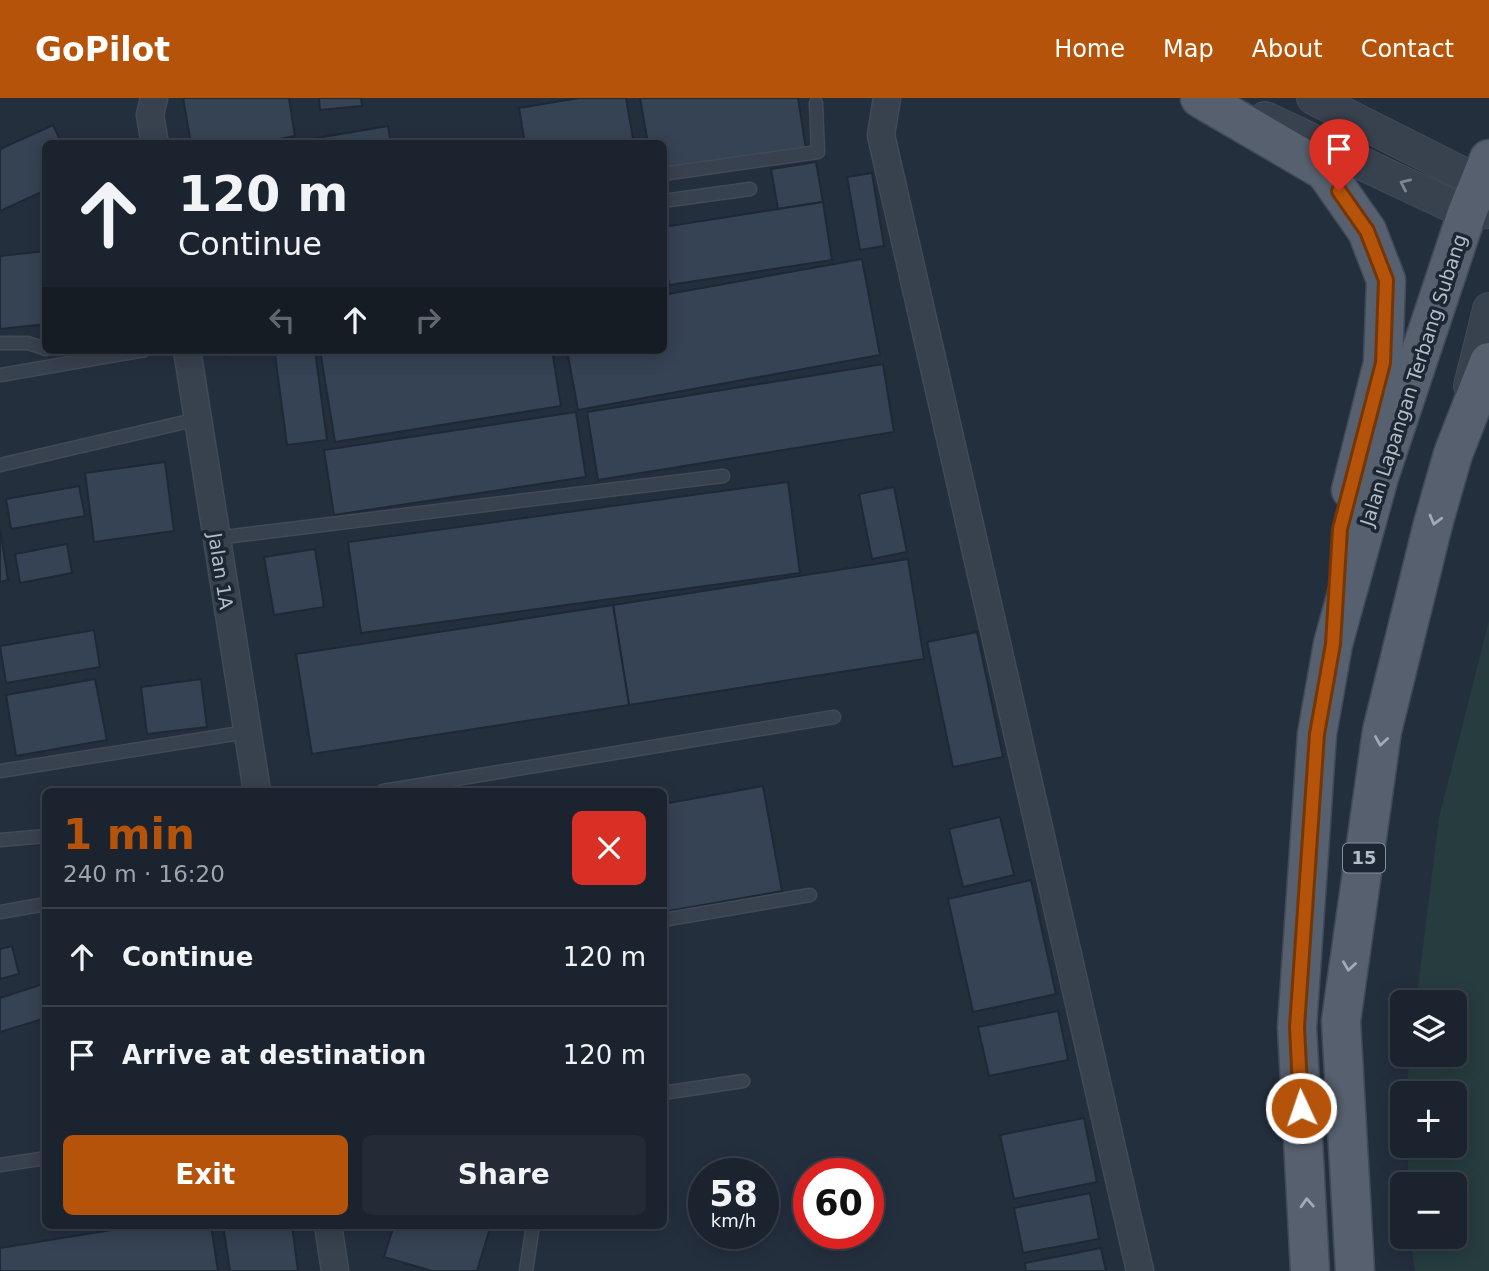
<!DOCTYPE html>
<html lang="en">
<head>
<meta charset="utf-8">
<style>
	body { margin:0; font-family:"DejaVu Sans",sans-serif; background:#242b36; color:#f1f3f6; height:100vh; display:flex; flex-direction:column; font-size:26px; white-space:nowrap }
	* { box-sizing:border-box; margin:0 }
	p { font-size:23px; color:#a0a4aa }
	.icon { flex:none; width:38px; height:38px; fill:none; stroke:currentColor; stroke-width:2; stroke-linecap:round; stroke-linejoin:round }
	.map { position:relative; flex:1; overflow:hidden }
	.details { position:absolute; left:42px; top:690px; width:625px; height:441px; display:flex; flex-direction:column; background:#1b232e; border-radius:10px; box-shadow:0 4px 18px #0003,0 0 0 2px #39404a }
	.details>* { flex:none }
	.banner { position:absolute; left:42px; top:42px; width:625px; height:214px; border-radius:10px; box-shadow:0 4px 18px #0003,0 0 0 2px #39404a; background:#1b232e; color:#f1f3f6; overflow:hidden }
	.fabs { position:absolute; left:1390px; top:892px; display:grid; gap:14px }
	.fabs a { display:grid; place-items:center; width:77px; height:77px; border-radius:10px; background:#1b232e; box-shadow:0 4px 18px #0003,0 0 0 2px #39404a; font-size:35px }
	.speed { position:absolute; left:688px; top:1060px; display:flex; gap:14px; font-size:35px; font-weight:700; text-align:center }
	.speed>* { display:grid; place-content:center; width:91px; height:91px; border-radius:50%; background:#1b232e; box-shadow:0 4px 18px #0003,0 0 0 2px #39404a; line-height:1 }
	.speed small { font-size:18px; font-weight:400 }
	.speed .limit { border:10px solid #d22; background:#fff; color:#111 }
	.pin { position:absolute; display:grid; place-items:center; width:60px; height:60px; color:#fff; margin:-72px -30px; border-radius:50% 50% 50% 0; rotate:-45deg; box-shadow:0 0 7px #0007 }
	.pin .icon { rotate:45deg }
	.me { position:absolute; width:77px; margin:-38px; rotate:357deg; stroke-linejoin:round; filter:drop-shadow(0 0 5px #0008) }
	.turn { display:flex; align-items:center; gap:24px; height:147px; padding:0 21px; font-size:32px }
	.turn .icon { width:91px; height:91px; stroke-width:2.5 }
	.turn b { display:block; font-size:49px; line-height:60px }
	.lanes { display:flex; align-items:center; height:66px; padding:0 21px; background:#0003; justify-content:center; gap:35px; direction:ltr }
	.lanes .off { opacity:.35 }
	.round { display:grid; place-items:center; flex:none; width:74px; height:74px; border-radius:10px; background:#242b36 }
	.overview { display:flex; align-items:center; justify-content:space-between; height:119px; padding:0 21px }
	h1 { font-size:42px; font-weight:700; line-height:52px; color:#b45309 }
	.action { display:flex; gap:14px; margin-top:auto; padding:14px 21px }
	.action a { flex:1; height:80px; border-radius:10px; background:#b45309; color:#fff; font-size:28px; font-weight:700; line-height:80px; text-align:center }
	.action a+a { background:#242b36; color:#f1f3f6 }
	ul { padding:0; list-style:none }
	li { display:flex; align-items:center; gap:21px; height:98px; padding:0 21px; border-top:2px solid #39404a }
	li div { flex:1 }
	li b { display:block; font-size:26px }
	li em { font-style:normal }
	header { display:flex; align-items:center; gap:42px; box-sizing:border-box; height:98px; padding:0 35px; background:#b45309; color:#fff }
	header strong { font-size:33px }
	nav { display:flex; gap:38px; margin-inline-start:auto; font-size:24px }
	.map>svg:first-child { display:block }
	.green { fill:#263c3f }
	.building { fill:#364354; stroke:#1f2835; stroke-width:2 }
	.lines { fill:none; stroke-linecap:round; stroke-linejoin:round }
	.service-casing { stroke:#414a57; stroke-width:15 }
	.minor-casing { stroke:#414a57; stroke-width:29 }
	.tertiary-casing { stroke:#414a57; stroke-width:34 }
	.primary-casing { stroke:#414a57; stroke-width:41 }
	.service { stroke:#38414e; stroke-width:12 }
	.minor { stroke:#38414e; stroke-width:26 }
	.tertiary { stroke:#38414e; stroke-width:32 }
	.primary { stroke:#56606e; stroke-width:38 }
	.oneway { stroke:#7c8592 }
	.oneway2 { stroke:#a1aab7 }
	.route-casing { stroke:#753606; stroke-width:18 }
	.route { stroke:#b45309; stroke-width:12 }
	.labels { text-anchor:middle; stroke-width:7; stroke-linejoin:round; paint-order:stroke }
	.shield { fill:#1d2633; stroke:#878f9c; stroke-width:2 }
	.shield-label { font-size:18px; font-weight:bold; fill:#b4bcc9 }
	.street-label { font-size:19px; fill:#b4bcc9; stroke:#1d2633 }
</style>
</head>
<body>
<header>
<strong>GoPilot</strong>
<nav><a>Home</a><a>Map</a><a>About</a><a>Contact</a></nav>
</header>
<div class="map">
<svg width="1489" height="1173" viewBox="0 0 1489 1173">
	<rect width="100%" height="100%" fill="#242f3e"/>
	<polygon class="green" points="1489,523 1489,1173 1415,1173 1410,1139 1454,1139 1454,1087 1408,1087 1408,1048 1454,1048 1454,996 1406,996 1410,957 1454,957 1454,905 1416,905 1439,719"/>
	<g class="building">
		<polygon points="183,0 289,0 295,38 255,46 191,46"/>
		<polygon points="319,0 361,0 362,8 320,12"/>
		<polygon points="579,0 626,0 634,46 525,46 519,10"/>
		<polygon points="640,0 798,0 806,51 663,75 663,46 648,46"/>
		<polygon points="53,27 62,46 46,46 46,92 0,113 0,51"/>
		<polygon points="388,28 391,46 305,46 305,42"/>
		<polygon points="816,64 823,104 778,111 771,71"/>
		<polygon points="872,75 884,148 860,152 847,79"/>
		<polygon points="823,104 832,162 669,187 663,150 663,129"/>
		<polygon points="663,150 669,187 663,188"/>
		<polygon points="46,153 46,226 0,231 0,158"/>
		<polygon points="862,161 880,257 578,312 567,252 663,252 663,197"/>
		<polygon points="224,252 262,252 225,258"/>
		<polygon points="315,252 327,342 287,347 275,257"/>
		<polygon points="320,252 552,252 561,308 335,344"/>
		<polygon points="883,266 894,334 598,382 587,314"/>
		<polygon points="576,314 586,379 334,417 324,352"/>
		<polygon points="165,364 174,433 94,444 85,375"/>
		<polygon points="788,384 800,475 361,535 348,444"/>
		<polygon points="79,388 85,418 11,431 6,401"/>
		<polygon points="894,389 907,454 872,461 859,396"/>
		<polygon points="0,431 8,482 0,484"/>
		<polygon points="67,446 72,475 20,485 15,456"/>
		<polygon points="315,451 324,509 274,517 264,459"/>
		<polygon points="908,461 924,561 629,607 613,507"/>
		<polygon points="613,507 629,607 312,656 296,556"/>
		<polygon points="94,532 100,569 6,585 0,548"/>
		<polygon points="977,534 1003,659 953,669 927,544"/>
		<polygon points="95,581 107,642 16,658 6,597"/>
		<polygon points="201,581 207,629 147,636 141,589"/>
		<polygon points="763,688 782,793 663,814 663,706"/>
		<polygon points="1000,719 1014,777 963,789 949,731"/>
		<polygon points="1031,782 1056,896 973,914 948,801"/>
		<polygon points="12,848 19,876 0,881 0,851"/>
		<polygon points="43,886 46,894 46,920 0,934 0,900"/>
		<polygon points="1058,913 1068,962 989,978 978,929"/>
		<polygon points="1084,1020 1097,1084 1014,1101 1000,1037"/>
		<polygon points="1090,1095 1099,1141 1023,1155 1014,1110"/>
		<polygon points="142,1127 211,1127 218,1173 0,1173 0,1150"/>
		<polygon points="223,1127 292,1127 298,1173 230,1173"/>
		<polygon points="394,1127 491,1127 477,1173 432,1173 384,1159"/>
		<polygon points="1101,1150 1106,1173 1026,1173 1025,1165"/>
	</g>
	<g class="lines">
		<defs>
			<g id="service">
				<polyline points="663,76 818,54 816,5"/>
				<polyline points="663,103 750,91"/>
				<polyline points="0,245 28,245 46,251"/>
				<polyline points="0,277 145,252"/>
				<polyline points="0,367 198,321"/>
				<polyline points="216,440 723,378"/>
				<polyline points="0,673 247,634"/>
				<polyline points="383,693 834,619"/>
				<polyline points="0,742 46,738"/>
				<polyline points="0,814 46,806"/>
				<polyline points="663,822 810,797"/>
				<polyline points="663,995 743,983"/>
				<polyline points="0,1067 46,1060"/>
				<polyline points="526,1173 533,1127"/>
			</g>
			<g id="minor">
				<polyline points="154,0 150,17 155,46"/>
				<polyline points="887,0 881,37 1140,1173"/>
				<polyline points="187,252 257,693"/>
				<polyline points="328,1127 335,1173"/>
			</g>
			<g id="tertiary">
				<polyline points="1313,0 1481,85 1489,97"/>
				<polyline points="1265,20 1467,115 1489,114"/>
				<polyline points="1470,288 1489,211"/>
			</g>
			<g id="primary">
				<polyline points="1200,0 1325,73 1367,133 1386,182 1383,265 1351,392"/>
				<polyline points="1310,1173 1297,929 1317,636 1333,546 1379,379 1467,115 1489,61"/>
				<polyline points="1355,1173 1341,923 1382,633 1433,426 1453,356 1489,264"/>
			</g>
		</defs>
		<use href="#service" class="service-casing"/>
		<use href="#minor" class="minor-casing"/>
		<use href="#tertiary" class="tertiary-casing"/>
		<use href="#primary" class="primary-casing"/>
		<use href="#service" class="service"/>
		<use href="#minor" class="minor"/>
		<use href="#tertiary" class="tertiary"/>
		<use href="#primary" class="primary"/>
	</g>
	<defs><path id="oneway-chevron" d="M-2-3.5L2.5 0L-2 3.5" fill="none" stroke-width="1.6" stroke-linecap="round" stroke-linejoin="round" transform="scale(1.75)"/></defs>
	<use class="oneway" href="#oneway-chevron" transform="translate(1405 86) rotate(-155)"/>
	<g class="oneway2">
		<use href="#oneway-chevron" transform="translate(1435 422) rotate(105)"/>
		<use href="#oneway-chevron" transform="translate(1381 643) rotate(99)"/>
		<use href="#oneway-chevron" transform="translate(1349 868) rotate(98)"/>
		<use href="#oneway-chevron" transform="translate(1307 1105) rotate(-93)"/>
	</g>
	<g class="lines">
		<defs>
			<polyline id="route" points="1301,1010 1297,929 1317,636 1333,546 1340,431 1383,265 1386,182 1367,133 1339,93"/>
		</defs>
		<use href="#route" class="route-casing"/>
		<use href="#route" class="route"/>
	</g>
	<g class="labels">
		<rect class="shield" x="1343" y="745.5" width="42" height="29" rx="5"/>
		<g class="shield-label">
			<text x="1364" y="766">15</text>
		</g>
		<g class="street-label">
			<text transform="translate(1413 282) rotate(-72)" y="7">Jalan Lapangan Terbang Subang</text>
			<text transform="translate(221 473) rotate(81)" y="7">Jalan 1A</text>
		</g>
	</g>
</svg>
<div class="fabs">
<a><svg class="icon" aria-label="layers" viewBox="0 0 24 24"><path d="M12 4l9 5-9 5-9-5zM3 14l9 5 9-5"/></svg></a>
<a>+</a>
<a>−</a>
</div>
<div class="speed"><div>58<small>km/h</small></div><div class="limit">60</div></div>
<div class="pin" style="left:1339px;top:93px;background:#d93025"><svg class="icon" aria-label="arrive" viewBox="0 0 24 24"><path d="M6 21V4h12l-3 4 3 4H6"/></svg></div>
<svg class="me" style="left:1301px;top:1010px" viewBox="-20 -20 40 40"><circle r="17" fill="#b45309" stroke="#fff" stroke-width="3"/><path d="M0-11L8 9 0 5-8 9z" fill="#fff"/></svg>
<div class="banner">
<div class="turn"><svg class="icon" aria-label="ahead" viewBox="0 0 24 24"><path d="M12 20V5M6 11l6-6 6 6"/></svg><div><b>120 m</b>Continue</div></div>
<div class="lanes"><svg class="icon off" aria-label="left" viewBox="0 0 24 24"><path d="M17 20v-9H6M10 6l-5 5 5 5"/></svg><svg class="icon" aria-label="ahead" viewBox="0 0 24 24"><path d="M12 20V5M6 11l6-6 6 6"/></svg><svg class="icon off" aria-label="right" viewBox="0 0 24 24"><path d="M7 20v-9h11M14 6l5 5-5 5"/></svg></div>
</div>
<section class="details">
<div class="overview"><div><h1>1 min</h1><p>240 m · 16:20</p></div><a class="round" style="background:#d93025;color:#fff"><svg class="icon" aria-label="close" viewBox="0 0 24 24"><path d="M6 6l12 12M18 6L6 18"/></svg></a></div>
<ul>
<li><svg class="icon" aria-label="ahead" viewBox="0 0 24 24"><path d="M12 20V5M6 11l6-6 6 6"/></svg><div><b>Continue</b></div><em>120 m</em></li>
<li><svg class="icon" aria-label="arrive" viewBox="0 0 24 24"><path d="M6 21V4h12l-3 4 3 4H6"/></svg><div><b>Arrive at destination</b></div><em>120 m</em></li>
</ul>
<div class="action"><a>Exit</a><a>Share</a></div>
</section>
</div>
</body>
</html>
